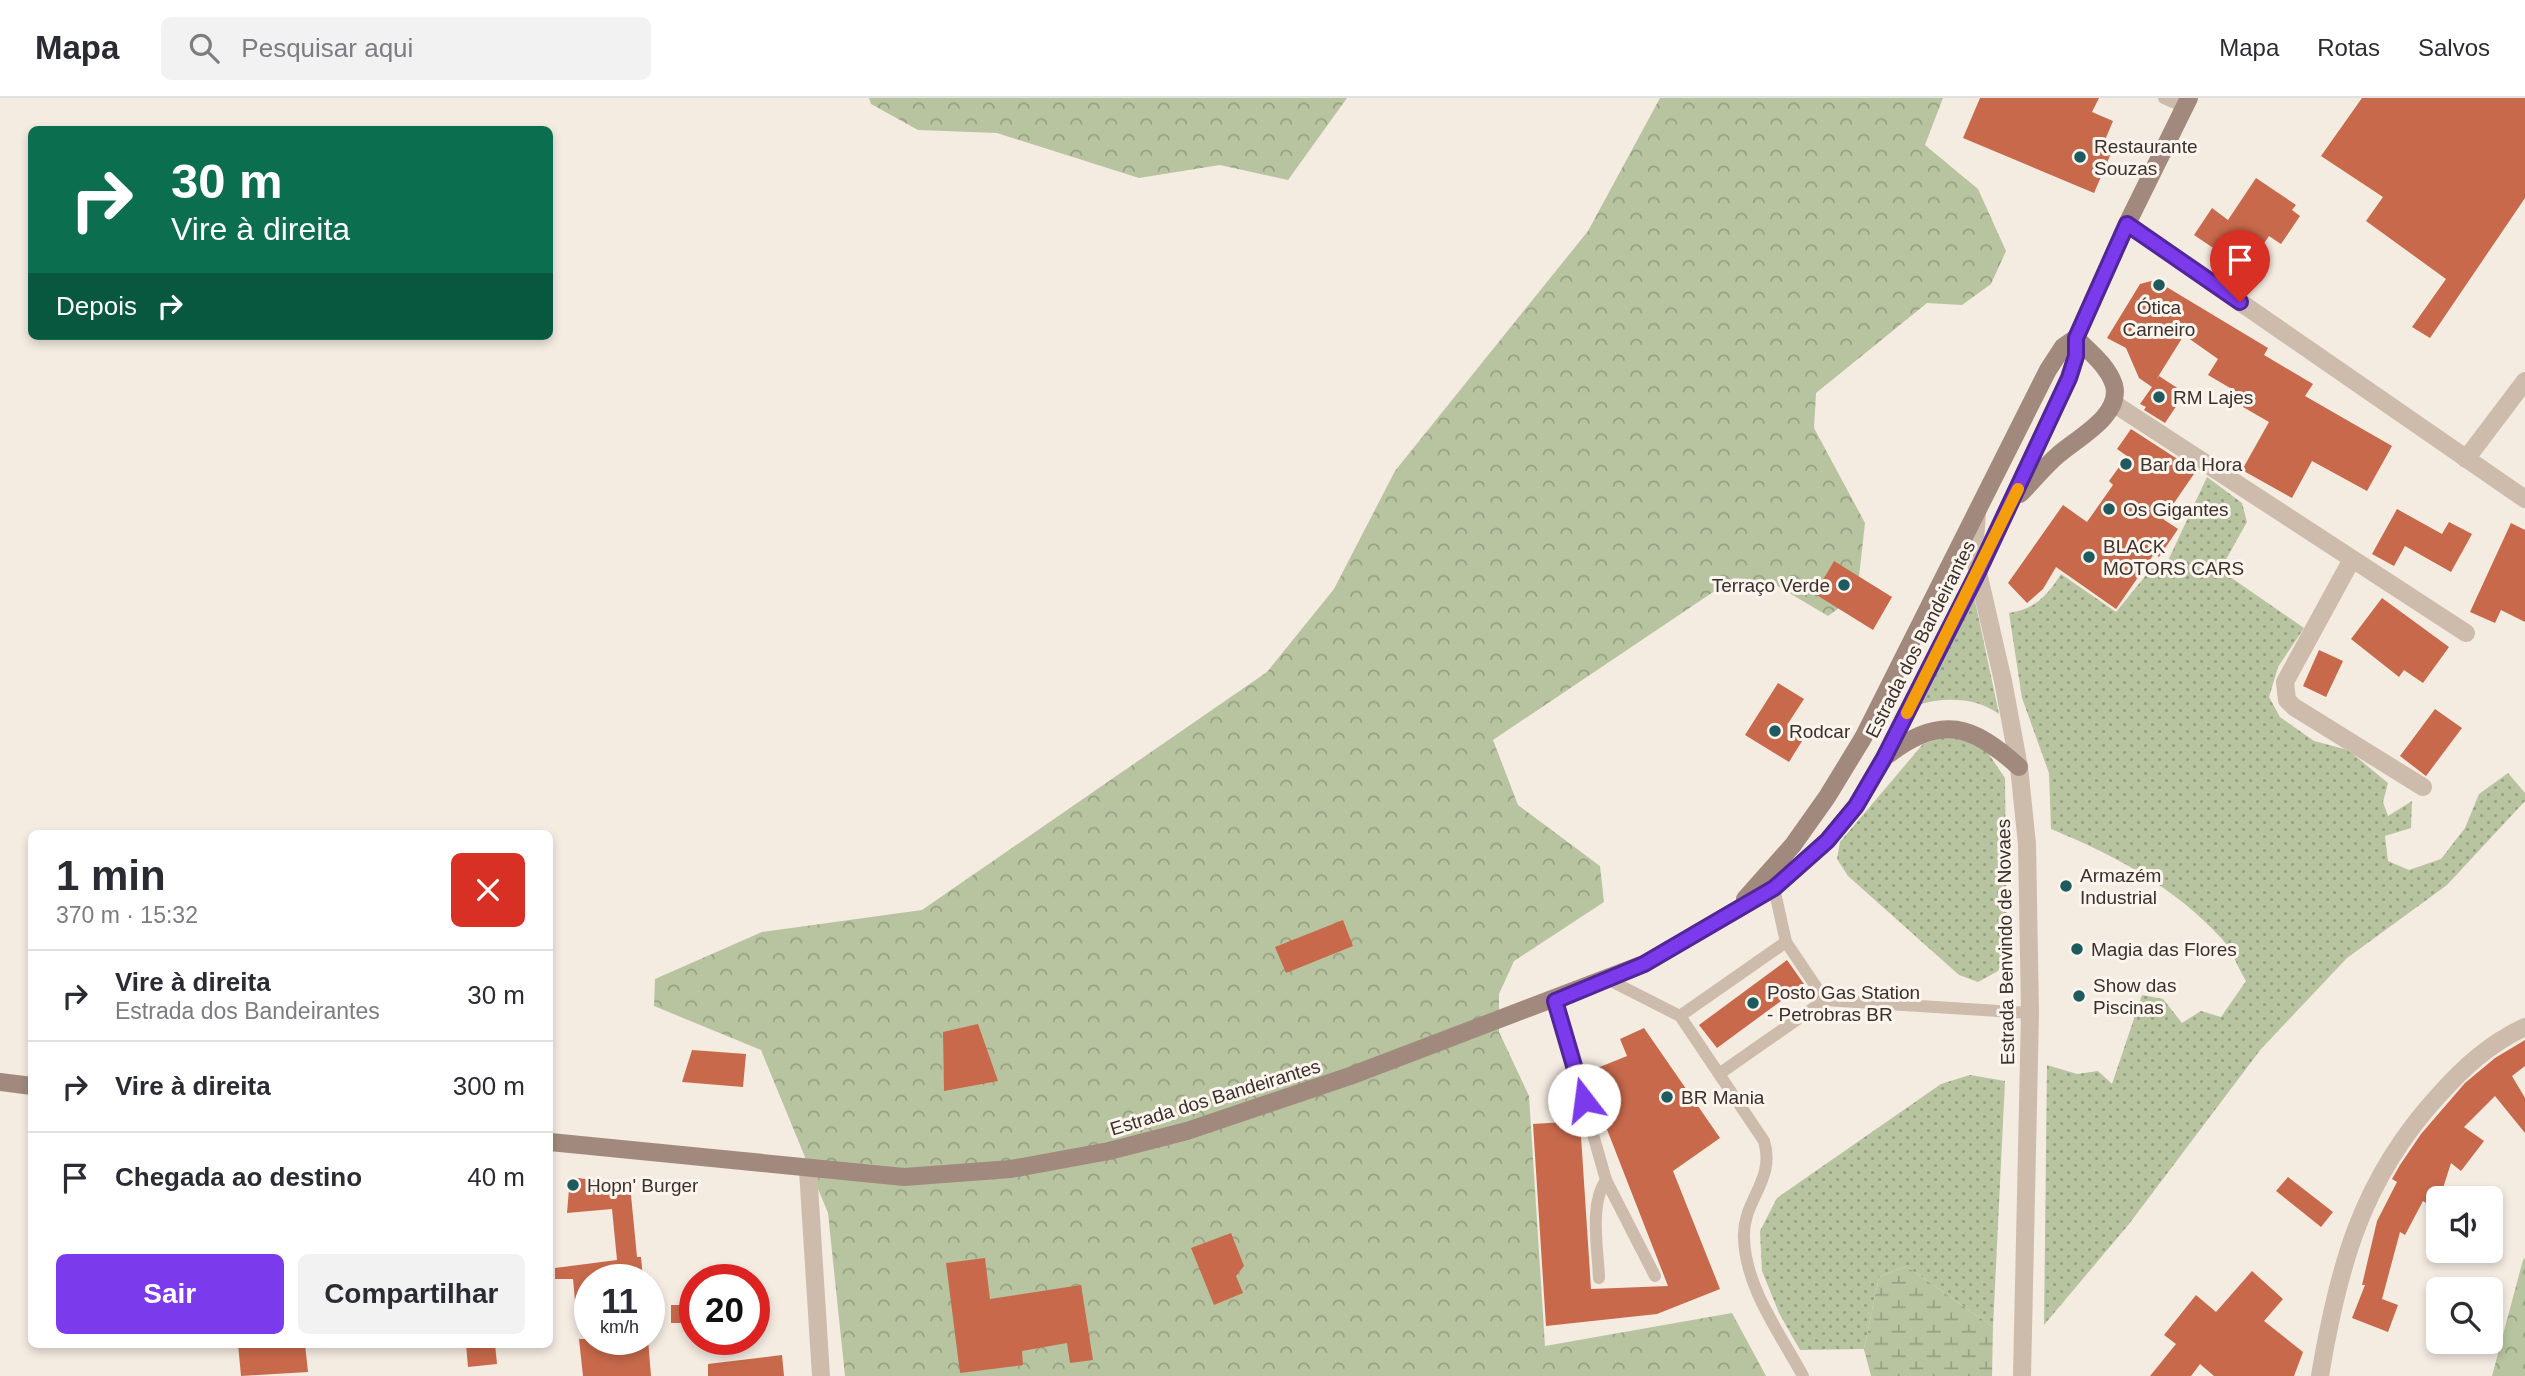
<!DOCTYPE html>
<html lang="pt">
<head>
<meta charset="utf-8">
<style>
	body { margin:0; font-family:Arial,sans-serif; background:#f2f2f3; color:#2b2b33; height:100vh; display:flex; flex-direction:column; font-size:26px; white-space:nowrap }
	* { box-sizing:border-box; margin:0 }
	p { font-size:23px; color:#7c7c81 }
	.icon { flex:none; width:38px; height:38px; fill:none; stroke:currentColor; stroke-width:2; stroke-linecap:round; stroke-linejoin:round }
	.map { position:relative; flex:1; overflow:hidden }
	.side { position:absolute; left:28px; top:732px; width:525px; height:518px; display:flex; flex-direction:column; background:#fff; border-radius:10px; box-shadow:0 4px 10px #0003 }
	.side>* { flex:none }
	.banner { position:absolute; left:28px; top:28px; width:525px; height:214px; border-radius:10px; box-shadow:0 4px 10px #0003; background:#0b6e4f; color:#fff; overflow:hidden }
	.fabs { position:absolute; left:2426px; top:1088px; display:grid; gap:14px }
	.fabs a { display:grid; place-items:center; width:77px; height:77px; border-radius:10px; background:#fff; box-shadow:0 4px 10px #0003; font-size:35px }
	.speed { position:absolute; left:574px; top:1166px; display:flex; gap:14px; font-size:35px; font-weight:700; text-align:center }
	.speed>* { display:grid; place-content:center; width:91px; height:91px; border-radius:50%; background:#fff; box-shadow:0 4px 10px #0003; line-height:1 }
	.speed small { font-size:18px; font-weight:400 }
	.speed .limit { border:10px solid #d22; background:#fff; color:#111 }
	.pin { position:absolute; display:grid; place-items:center; width:60px; height:60px; color:#fff; margin:-72px -30px; border-radius:50% 50% 50% 0; rotate:-45deg; box-shadow:0 0 7px #0007 }
	.pin .icon { rotate:45deg }
	.me { position:absolute; width:77px; margin:-38px; rotate:345deg; stroke-linejoin:round; filter:drop-shadow(0 0 5px #0008) }
	.turn { display:flex; align-items:center; gap:24px; height:147px; padding:0 28px; font-size:32px }
	.turn .icon { width:91px; height:91px; stroke-width:2.5 }
	.turn b { display:block; font-size:49px; line-height:60px }
	.then { display:flex; align-items:center; height:66px; padding:0 28px; background:#0003; gap:14px; font-size:26px }
	.round { display:grid; place-items:center; flex:none; width:74px; height:74px; border-radius:10px; background:#f2f2f3 }
	.overview { display:flex; align-items:center; justify-content:space-between; height:119px; padding:0 28px }
	h1 { font-size:42px; font-weight:700; line-height:52px }
	.button { display:flex; gap:14px; margin-top:auto; padding:14px 28px }
	.button a { flex:1; height:80px; border-radius:10px; background:#7c3aed; color:#fff; font-size:28px; font-weight:700; line-height:80px; text-align:center }
	.button a+a { background:#f2f2f3; color:#2b2b33 }
	ul { padding:0; list-style:none }
	li { display:flex; align-items:center; gap:21px; height:91px; padding:0 28px; border-top:2px solid #e1e1e2 }
	li div { flex:1 }
	li b { display:block; font-size:26px }
	li em { font-style:normal }
	header { display:flex; align-items:center; gap:42px; box-sizing:border-box; height:98px; padding:0 35px; background:#fff; border-bottom:2px solid #e1e1e2 }
	header strong { font-size:33px }
	nav { display:flex; gap:38px; margin-inline-start:auto; font-size:24px }
	.search { width:490px; height:63px; background:#f2f2f3; display:flex; align-items:center; gap:18px; box-sizing:border-box; padding:0 24px; border-radius:10px; color:#7c7c81; font-size:26px }
	.map>svg:first-child { display:block }
	.grass { fill:url(#grass-dots) }
	.forest { fill:url(#forest-crowns) }
	.wetland { fill:url(#wetland-marsh) }
	.building { fill:#c8694b }
	.lines { fill:none; stroke-linecap:round; stroke-linejoin:round }
	.service { stroke:#cdbbac; stroke-width:12 }
	.minor { stroke:#cdbbac; stroke-width:18 }
	.tertiary { stroke:#cdbbac; stroke-width:18 }
	.secondary { stroke:#a18a7d; stroke-width:18 }
	.route-casing { stroke:#51269a; stroke-width:18 }
	.route { stroke:#7c3aed; stroke-width:12 }
	.slow { stroke:#f59e0b; stroke-width:12 }
	.poi-dot { fill:#1f5a5e; stroke:#fbf5ee; stroke-width:2.5 }
	.labels { text-anchor:middle; stroke-width:6; stroke-linejoin:round; paint-order:stroke }
	.poi-label { font-size:19px; fill:#3b302b; stroke:#fbf5ee; text-anchor:start }
	.street-label { font-size:19px; fill:#3b302b; stroke:#fbf5ee }
</style>
</head>
<body>
<header>
<strong>Mapa</strong>
<div class="search"><svg class="icon" aria-label="search" viewBox="0 0 24 24"><circle cx="10" cy="10" r="6"/><path d="M15 15l6 6"/></svg>Pesquisar aqui</div>
<nav><a>Mapa</a><a>Rotas</a><a>Salvos</a></nav>
</header>
<div class="map">
<svg width="2525" height="1278" viewBox="0 0 2525 1278">
	<defs>
		<pattern id="grass-dots" width="8" height="8" patternUnits="userSpaceOnUse" patternTransform="scale(1.75)"><rect width="8" height="8" fill="#b8c4a0"/><path d="M2 2h.1M6 6h.1" fill="none" stroke="#97a083" stroke-width="1.8" stroke-linecap="round"/></pattern>
		<pattern id="forest-crowns" width="20" height="18" patternUnits="userSpaceOnUse" patternTransform="scale(1.75)"><rect width="20" height="18" fill="#b8c4a0"/><path d="M2 6a3 3 0 1 1 6 0M12 15a3 3 0 1 1 6 0" fill="none" stroke="#97a083"/></pattern>
		<pattern id="wetland-marsh" width="20" height="14" patternUnits="userSpaceOnUse" patternTransform="scale(1.75)"><rect width="20" height="14" fill="#b8c4a0"/><path d="M1 5h8M5 5V1M11 12h8M15 12V8" fill="none" stroke="#97a083"/></pattern>
	</defs>
	<rect width="100%" height="100%" fill="#f4ebe1"/>
	<g class="grass">
		<path d="M2207,379l35,26 5,19 -27,48 84,58 -26,39 -9,30 11,20 34,24 34,9 40,33 -5,19 5,14 24,-15 -1,27 -26,8 3,25 21,9 32,-11 24,-31 14,-34 29,-21 17,20v8l-78,84 -100,73 -86,91 -132,175 -85,101 3,-260 30,9 21,-3 14,13 30,-89 21,4 19,24 19,-12 20,6 25,-36c-8,-13 -14,-31 -24,-42 -47,-52 -108,-84 -171,-110l-2,-56 -27,-75 -13,-85c26,-4 38,-17 52,-39l55,38 35,-43 15,-4z"/>
		<path d="M1974,498l25,118c-24,-17 -54,-17 -82,-9z"/>
		<polygon points="1947,638 1965,638 1986,652 2005,680 2007,853 1998,873 1978,884 1959,877 1848,778 1837,761 1840,744 1923,646"/>
		<polygon points="1970,977 2005,983 1993,1229 1906,1168 1879,1179 1864,1251 1800,1252 1779,1215 1762,1173 1760,1133 1777,1100 1941,986"/>
	</g>
	<g class="forest">
		<polygon points="869,0 1347,0 1288,82 1220,67 1139,80 997,35 918,32 871,6"/>
		<polygon points="1660,0 1943,0 1925,47 1978,91 2006,153 1991,186 1962,207 1927,205 1816,295 1814,330 1865,425 1857,497 1828,518 1769,483 1734,480 1493,642 1518,707 1600,768 1604,804 1514,863 1499,896 1499,934 1529,998 1545,1248 1732,1215 1766,1278 845,1278 828,1115 761,952 654,908 655,881 762,834 922,812 1267,574 1334,491 1395,373 1588,133"/>
		<polygon points="2525,1160 2525,1278 2492,1278 2523,1162"/>
	</g>
	<polygon class="wetland" points="1906,1168 1993,1229 1992,1278 1871,1278 1864,1251 1879,1179"/>
	<g class="building">
		<polygon points="1980,0 2099,0 2092,14 2113,23 2105,42 2115,46 2094,95 1963,40"/>
		<polygon points="2362,0 2525,0 2525,100 2430,240 2412,229 2446,181 2366,123 2383,99 2321,58"/>
		<polygon points="2256,80 2296,107 2292,112 2300,118 2281,146 2269,138 2246,172 2194,137 2212,110 2228,122"/>
		<polygon points="2155,182 2268,250 2264,257 2313,286 2305,298 2392,348 2367,393 2312,363 2292,400 2242,372 2269,324 2243,309 2247,300 2208,277 2218,261 2184,237 2156,282 2159,278 2185,295 2165,325 2144,312 2146,309 2140,306 2152,289 2139,280 2126,250 2107,240 2140,186"/>
		<polygon points="2131,331 2196,373 2163,421 2178,431 2159,459 2154,456 2116,511 2056,469 2043,491 2027,505 2008,485 2063,407 2087,424 2113,387 2109,383 2127,358 2117,351"/>
		<polygon points="2397,411 2442,436 2449,424 2472,436 2451,474 2405,448 2394,468 2372,456"/>
		<polygon points="2511,425 2525,432 2525,524 2501,512 2495,525 2470,514"/>
		<polygon points="1834,463 1892,499 1873,532 1815,496"/>
		<polygon points="2382,500 2449,549 2423,585 2404,572 2399,579 2351,541"/>
		<polygon points="2319,552 2343,563 2326,599 2303,588"/>
		<polygon points="1778,585 1804,601 1789,624 1807,635 1789,664 1745,637"/>
		<polygon points="2435,611 2462,630 2426,678 2400,658"/>
		<polygon points="1343,822 1353,848 1286,875 1275,849"/>
		<polygon points="1787,862 1804,886 1717,950 1699,927"/>
		<polygon points="978,926 998,983 944,993 943,934"/>
		<polygon points="1644,930 1720,1040 1673,1073 1720,1191 1657,1216 1546,1228 1533,1026 1580,1023 1591,1191 1668,1188 1585,975 1627,958 1620,941"/>
		<polygon points="2525,942 2525,968 2512,978 2525,1000 2525,1035 2495,998 2464,1029 2484,1043 2461,1073 2451,1065 2436,1112 2423,1103 2405,1137 2400,1134 2382,1201 2398,1207 2388,1234 2352,1220 2365,1187 2362,1187 2377,1123 2397,1084 2392,1081 2400,1067 2421,1036 2465,985 2495,960"/>
		<polygon points="692,952 746,956 743,989 682,984"/>
		<polygon points="570,1079 630,1087 637,1159 641,1159 643,1181 590,1181 590,1224 577,1224 573,1181 555,1181 555,1170 617,1162 612,1111 567,1115"/>
		<polygon points="2288,1079 2333,1114 2321,1129 2276,1093"/>
		<polygon points="1231,1135 1244,1168 1236,1178 1243,1195 1214,1207 1191,1150"/>
		<polygon points="985,1160 990,1201 1081,1187 1093,1262 1070,1265 1067,1245 1022,1253 1023,1267 960,1275 946,1165"/>
		<polygon points="2252,1173 2283,1201 2264,1223 2303,1254 2294,1278 2214,1278 2200,1266 2191,1278 2150,1278 2176,1246 2164,1237 2196,1197 2216,1214"/>
		<rect x="671" y="1207" width="24" height="18"/>
		<polygon points="579,1241 648,1241 651,1278 583,1278"/>
		<polygon points="238,1246 305,1246 308,1274 241,1278"/>
		<polygon points="466,1246 495,1246 497,1266 468,1269"/>
		<polygon points="782,1257 784,1278 708,1278 708,1266"/>
	</g>
	<g class="lines">
		<g class="service">
			<polyline points="2164,0 2184,9"/>
			<polyline points="1774,790 1786,844 1825,902 2030,915"/>
			<path d="M1609,882l71,36 84,125c12,40 -22,59 -20,97 1,49 37,97 59,138"/>
			<polyline points="1555,903 1606,1082 1655,1178"/>
			<polyline points="1680,918 1786,844"/>
			<polyline points="1719,976 1825,902"/>
			<path d="M1599,1180c-1,-29 -10,-74 7,-98"/>
		</g>
		<g class="minor">
			<polyline points="2127,126 2525,401"/>
			<polyline points="2113,305 2466,535"/>
			<polyline points="2466,361 2525,283"/>
			<polyline points="2351,463 2285,584 2287,602 2294,609 2423,689"/>
			<polyline points="808,1072 821,1278"/>
			<path d="M2320,1278c18,-109 42,-197 118,-280 26,-29 51,-52 87,-69"/>
		</g>
		<polyline class="tertiary" points="1977,414 1974,457 2003,583 2019,669 2027,746 2030,915 2022,1278"/>
		<g class="secondary">
			<path d="M2020,396c13,-13 25,-28 38,-39 19,-17 64,-39 56,-70 -6,-19 -24,-33 -38,-47"/>
			<path d="M1889,656c52,-40 84,-29 130,13"/>
			<polyline points="1745,801 1793,747 1827,699 1863,640 2048,272 2063,249 2076,240"/>
			<polyline points="0,984 32,988"/>
			<polyline points="550,1044 904,1079 1011,1071 1109,1053 1187,1033 1350,978 1644,866 1774,790 1827,743 1856,708 1884,660 1977,476 2069,280 2076,258 2076,240 2127,126 2189,0"/>
		</g>
	</g>
	<g class="lines">
		<defs>
			<polyline id="route" points="1584,1002 1555,903 1644,866 1774,790 1827,743 1856,708 1884,660 1977,476 2069,280 2076,258 2076,240 2127,126 2240,204"/>
		</defs>
		<use href="#route" class="route-casing"/>
		<use href="#route" class="route"/>
		<polyline class="slow" points="1907,615 2018,391"/>
	</g>
	<g class="poi-dot">
		<circle cx="2080" cy="59" r="7"/>
		<circle cx="2159" cy="187" r="7"/>
		<circle cx="2159" cy="299" r="7"/>
		<circle cx="2126" cy="366" r="7"/>
		<circle cx="2109" cy="411" r="7"/>
		<circle cx="2089" cy="459" r="7"/>
		<circle cx="1844" cy="487" r="7"/>
		<circle cx="1775" cy="633" r="7"/>
		<circle cx="2066" cy="788" r="7"/>
		<circle cx="2077" cy="851" r="7"/>
		<circle cx="2079" cy="898" r="7"/>
		<circle cx="1753" cy="905" r="7"/>
		<circle cx="1667" cy="999" r="7"/>
		<circle cx="573" cy="1087" r="7"/>
	</g>
	<g class="labels">
		<g class="poi-label">
			<text x="2094" y="55">Restaurante<tspan x="2094" dy="22">Souzas</tspan></text>
			<text x="2159" y="216" text-anchor="middle">Ótica<tspan x="2159" dy="22">Carneiro</tspan></text>
			<text x="2173" y="306">RM Lajes</text>
			<text x="2140" y="373">Bar da Hora</text>
			<text x="2123" y="418">Os Gigantes</text>
			<text x="2103" y="455">BLACK<tspan x="2103" dy="22">MOTORS CARS</tspan></text>
			<text x="1830" y="494" text-anchor="end">Terraço Verde</text>
			<text x="1789" y="640">Rodcar</text>
			<text x="2080" y="784">Armazém<tspan x="2080" dy="22">Industrial</tspan></text>
			<text x="2091" y="858">Magia das Flores</text>
			<text x="2093" y="894">Show das<tspan x="2093" dy="22">Piscinas</tspan></text>
			<text x="1767" y="901">Posto Gas Station<tspan x="1767" dy="22">- Petrobras BR</tspan></text>
			<text x="1681" y="1006">BR Mania</text>
			<text x="587" y="1094">Hopn' Burger</text>
		</g>
		<g class="street-label">
			<text transform="translate(1920 541) rotate(-63)" y="7">Estrada dos Bandeirantes</text>
			<text transform="translate(2005 844) rotate(-91)" y="7">Estrada Benvindo de Novaes</text>
			<text transform="translate(1215 999) rotate(-17)" y="7">Estrada dos Bandeirantes</text>
		</g>
	</g>
</svg>
<div class="fabs">
<a><svg class="icon" aria-label="sound" viewBox="0 0 24 24"><path d="M4 9h4l5-4v14l-5-4H4zM17 9q2 3 0 6"/></svg></a>
<a><svg class="icon" aria-label="search" viewBox="0 0 24 24"><circle cx="10" cy="10" r="6"/><path d="M15 15l6 6"/></svg></a>
</div>
<div class="speed"><div>11<small>km/h</small></div><div class="limit">20</div></div>
<div class="pin" style="left:2240px;top:204px;background:#d93025"><svg class="icon" aria-label="arrive" viewBox="0 0 24 24"><path d="M6 21V4h12l-3 4 3 4H6"/></svg></div>
<svg class="me" style="left:1584px;top:1002px" viewBox="-20 -20 40 40"><circle r="19" fill="#fff"/><path d="M0-13L10 11 0 6-10 11z" fill="#7c3aed"/></svg>
<div class="banner">
<div class="turn"><svg class="icon" aria-label="right" viewBox="0 0 24 24"><path d="M7 20v-9h11M14 6l5 5-5 5"/></svg><div><b>30 m</b>Vire à direita</div></div>
<div class="then">Depois<svg class="icon" aria-label="right" viewBox="0 0 24 24"><path d="M7 20v-9h11M14 6l5 5-5 5"/></svg></div>
</div>
<section class="side">
<div class="overview"><div><h1>1 min</h1><p>370 m · 15:32</p></div><a class="round" style="background:#d93025;color:#fff"><svg class="icon" aria-label="close" viewBox="0 0 24 24"><path d="M6 6l12 12M18 6L6 18"/></svg></a></div>
<ul>
<li><svg class="icon" aria-label="right" viewBox="0 0 24 24"><path d="M7 20v-9h11M14 6l5 5-5 5"/></svg><div><b>Vire à direita</b><p>Estrada dos Bandeirantes</p></div><em>30 m</em></li>
<li><svg class="icon" aria-label="right" viewBox="0 0 24 24"><path d="M7 20v-9h11M14 6l5 5-5 5"/></svg><div><b>Vire à direita</b></div><em>300 m</em></li>
<li><svg class="icon" aria-label="arrive" viewBox="0 0 24 24"><path d="M6 21V4h12l-3 4 3 4H6"/></svg><div><b>Chegada ao destino</b></div><em>40 m</em></li>
</ul>
<div class="button"><a>Sair</a><a>Compartilhar</a></div>
</section>
</div>
</body>
</html>
